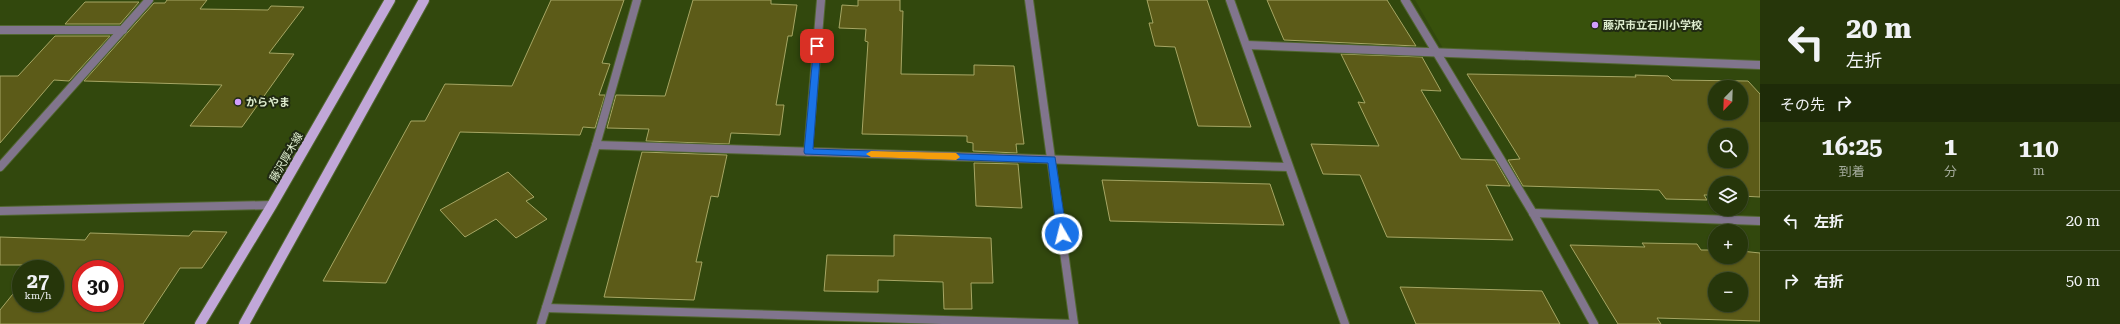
<!DOCTYPE html>
<html lang="ja">
<head>
<meta charset="utf-8">
<style>
	body { margin:0; font-family:"Roboto Serif","Noto Sans JP",serif; background:#324118; color:#f1f3f6; height:100vh; display:flex; flex-direction:column; font-size:15px; white-space:nowrap }
	* { box-sizing:border-box; margin:0 }
	p { font-size:13px; color:#a4ab9c }
	.icon { flex:none; width:22px; height:22px; fill:none; stroke:currentColor; stroke-width:2; stroke-linecap:round; stroke-linejoin:round }
	.map { position:relative; flex:1; overflow:hidden }
	.details { display:flex; flex-direction:column; background:#26360a; width:360px }
	.details>* { flex:none }
	.hud { background:#26360a; color:#f1f3f6; overflow:hidden }
	.needle { width:26px; rotate:203deg }
	.buttons { position:absolute; left:1708px; top:80px; display:grid; gap:8px }
	.buttons a { display:grid; place-items:center; width:40px; height:40px; border-radius:50%; background:#26360a; box-shadow:0 1px 3px #0004,0 0 0 1px #42502b; font-size:20px }
	.speed { position:absolute; left:12px; top:260px; display:flex; gap:8px; font-size:20px; font-weight:700; text-align:center }
	.speed>* { display:grid; place-content:center; width:52px; height:52px; border-radius:50%; background:#26360a; box-shadow:0 1px 3px #0004,0 0 0 1px #42502b; line-height:1 }
	.speed small { font-size:10px; font-weight:400 }
	.speed .limit { border:6px solid #d22; background:#fff; color:#111 }
	.pin { position:absolute; display:grid; place-items:center; width:34px; height:34px; color:#fff; margin:-17px; border-radius:8px; box-shadow:0 2px 6px #0006 }
	.me { position:absolute; width:44px; margin:-22px; rotate:352deg; stroke-linejoin:round; filter:drop-shadow(0 0 3px #0008) }
	.turn { display:flex; align-items:center; gap:14px; height:84px; padding:0 20px; font-size:18px }
	.turn .icon { width:52px; height:52px; stroke-width:2.5 }
	.turn b { display:block; font-size:28px; line-height:34px }
	.then { display:flex; align-items:center; height:38px; padding:0 20px; background:#0003; gap:8px; font-size:15px }
	.eta { display:flex; justify-content:space-evenly; align-items:center; height:68px; text-align:center }
	.eta b { font-size:24px; font-weight:700; line-height:28px }
	ul { padding:0; list-style:none }
	li { display:flex; align-items:center; gap:12px; height:60px; padding:0 20px; border-top:1px solid #42502b }
	li div { flex:1 }
	li b { display:block; font-size:15px }
	li em { font-style:normal }
	main { display:flex; flex:1; min-height:0 }
	.map>svg:first-child { display:block }
	.built { fill:#38510c }
	.building { fill:#5c5b18; stroke:#a6a664; fill-rule:evenodd }
	.lines { fill:none; stroke-linecap:round; stroke-linejoin:round }
	.minor-casing { stroke:#516630; stroke-width:10 }
	.tertiary-casing { stroke:#516630; stroke-width:10 }
	.primary-casing { stroke:#516630; stroke-width:12 }
	.minor { stroke:#81758d; stroke-width:8 }
	.tertiary { stroke:#81758d; stroke-width:8 }
	.primary { stroke:#c1a7d8; stroke-width:10 }
	.route { fill:#1a73e8; stroke:#114b97 }
	.slow { fill:#f59e0b }
	.poi-dot { fill:#d19dfe; stroke:#202a12; stroke-width:1.5 }
	.labels { text-anchor:middle; stroke-width:4; stroke-linejoin:round; paint-order:stroke }
	.poi-label { font-size:11px; font-weight:bold; fill:#dfeed0; stroke:#202a12; text-anchor:start }
	.street-label { font-size:11px; fill:#dfeed0; stroke:#202a12 }
</style>
</head>
<body>
<main>
<div class="map">
<svg width="1760" height="324" viewBox="0 0 1760 324">
	<rect width="100%" height="100%" fill="#32480d"/>
	<polygon class="built" points="1415,0 1760,0 1760,60 1444,50"/>
	<g class="building">
		<polygon points="167,0 207,0 200,9 268,10 271,6 304,7 269,53 294,54 242,127 190,126 222,85 84,81 154,3 165,3"/>
		<polygon points="551,0 624,0 602,63 610,64 599,95 605,95 595,128 583,127 580,135 460,132 386,283 323,281 411,121 425,121 445,84 512,86"/>
		<polygon points="693,0 771,0 771,4 797,5 792,36 788,36 776,105 784,105 780,135 731,133 729,144 646,141 649,129 607,128 616,95 665,96"/>
		<polygon points="858,0 900,0 900,11 903,11 901,74 974,75 974,65 1014,66 1024,144 1016,144 1017,153 973,151 973,143 967,142 967,136 862,134 868,42 865,41 866,29 839,28 842,5 858,6"/>
		<polygon points="1147,0 1207,0 1251,127 1198,126 1175,47 1155,46 1149,23 1153,23"/>
		<polygon points="1267,0 1387,0 1416,46 1284,40"/>
		<polygon points="85,2 139,2 120,24 65,24"/>
		<polygon points="55,36 110,36 69,81 54,80 0,143 0,76 18,76"/>
		<polygon points="1341,54 1422,57 1441,91 1421,90 1461,159 1495,160 1510,186 1486,185 1513,240 1387,237 1360,175 1323,174 1311,144 1379,146 1358,102 1365,103"/>
		<path d="M1467,74l169,3 -1,-2 33,1 4,4 76,1 12,13v103l-19,-1v-13h-26v12h-11l3,5 -41,-1 -7,-9 -136,-4 -15,-26 12,-1zM1715,87h26v26h-26zM1715,135h26v26h-26z"/>
		<polygon points="642,152 727,155 718,197 711,196 696,262 702,262 694,300 604,297"/>
		<polygon points="974,163 1018,164 1022,208 976,206"/>
		<polygon points="508,172 534,197 526,201 547,219 516,238 496,219 465,237 440,210"/>
		<polygon points="1102,180 1270,184 1284,225 1110,221"/>
		<path d="M193,231l34,1 -25,36h-22l-37,56h-143v-14l21,-26v19h34v-34h-23l3,-4h-35v-28l85,3 5,-7 99,3zM81,269h34v34h-34z"/>
		<polygon points="894,235 991,238 993,283 971,283 972,309 944,309 943,282 878,280 878,292 824,291 827,255 894,256"/>
		<path d="M1642,243l55,1 4,6h14v7h26v-6l19,2v68l-103,-3 4,6h-43l-48,-79 75,2zM1715,279h26v26h-26z"/>
		<polygon points="1400,287 1542,291 1560,324 1416,324"/>
	</g>
	<g class="lines">
		<defs>
			<g id="minor">
				<polyline points="1029,0 1074,324"/>
				<polyline points="1230,0 1345,324"/>
				<polyline points="1405,0 1533,213 1594,324"/>
				<polyline points="0,30 123,30"/>
				<polyline points="1247,45 1760,65"/>
				<polyline points="596,145 1288,167"/>
				<polyline points="808,152 821,0"/>
				<polyline points="0,211 272,205"/>
				<polyline points="1533,213 1760,221"/>
				<polyline points="546,308 1074,324"/>
				<polyline points="541,324 596,145 637,0"/>
			</g>
			<polyline id="tertiary" points="0,167 149,0"/>
			<g id="primary">
				<polyline points="200,324 272,205 390,0"/>
				<polyline points="244,324 424,0"/>
			</g>
		</defs>
		<use href="#minor" class="minor-casing"/>
		<use href="#tertiary" class="tertiary-casing"/>
		<use href="#primary" class="primary-casing"/>
		<use href="#minor" class="minor"/>
		<use href="#tertiary" class="tertiary"/>
		<use href="#primary" class="primary"/>
	</g>
	<polygon class="route" points="814,44 821,46 813,149 1055,157 1067,234 1065,237 1062,238 1057,234 1048,163 805,154 804,152"/>
	<polygon class="slow" points="871,151 956,153 960,157 956,160 871,157 866,154"/>
	<g class="poi-dot">
		<circle cx="1595" cy="25" r="4"/>
		<circle cx="238" cy="102" r="4"/>
	</g>
	<g class="labels">
		<g class="poi-label">
			<text x="1603" y="29">藤沢市立石川小学校</text>
			<text x="246" y="106">からやま</text>
		</g>
		<g class="street-label">
			<text transform="translate(286 157) rotate(-60)" y="4">藤沢厚木線</text>
		</g>
	</g>
</svg>
<div class="buttons">
<a><svg class="needle" viewBox="-14 -14 28 28"><path d="M0-13l5 13h-10z" fill="#e53935"/><path d="M0 13l5-13h-10z" fill="#a4ab9c"/></svg></a>
<a><svg class="icon" aria-label="search" viewBox="0 0 24 24"><circle cx="10" cy="10" r="6"/><path d="M15 15l6 6"/></svg></a>
<a><svg class="icon" aria-label="layers" viewBox="0 0 24 24"><path d="M12 4l9 5-9 5-9-5zM3 14l9 5 9-5"/></svg></a>
<a>+</a>
<a>−</a>
</div>
<div class="speed"><div>27<small>km/h</small></div><div class="limit">30</div></div>
<div class="pin" style="left:817px;top:46px;background:#d93025"><svg class="icon" aria-label="arrive" viewBox="0 0 24 24"><path d="M6 21V4h12l-3 4 3 4H6"/></svg></div>
<svg class="me" style="left:1062px;top:234px" viewBox="-20 -20 40 40"><circle r="17" fill="#1a73e8" stroke="#fff" stroke-width="3"/><path d="M0-11L8 9 0 5-8 9z" fill="#fff"/></svg>
</div>
<section class="details">
<div class="hud">
<div class="turn"><svg class="icon" aria-label="left" viewBox="0 0 24 24"><path d="M17 20v-9H6M10 6l-5 5 5 5"/></svg><div><b>20 m</b>左折</div></div>
<div class="then">その先<svg class="icon" aria-label="right" viewBox="0 0 24 24"><path d="M7 20v-9h11M14 6l5 5-5 5"/></svg></div>
</div>
<div class="eta">
<div><b>16:25</b><p>到着</p></div>
<div><b>1</b><p>分</p></div>
<div><b>110</b><p>m</p></div>
</div>
<ul>
<li><svg class="icon" aria-label="left" viewBox="0 0 24 24"><path d="M17 20v-9H6M10 6l-5 5 5 5"/></svg><div><b>左折</b></div><em>20 m</em></li>
<li><svg class="icon" aria-label="right" viewBox="0 0 24 24"><path d="M7 20v-9h11M14 6l5 5-5 5"/></svg><div><b>右折</b></div><em>50 m</em></li>
</ul>
</section>
</main>
</body>
</html>
